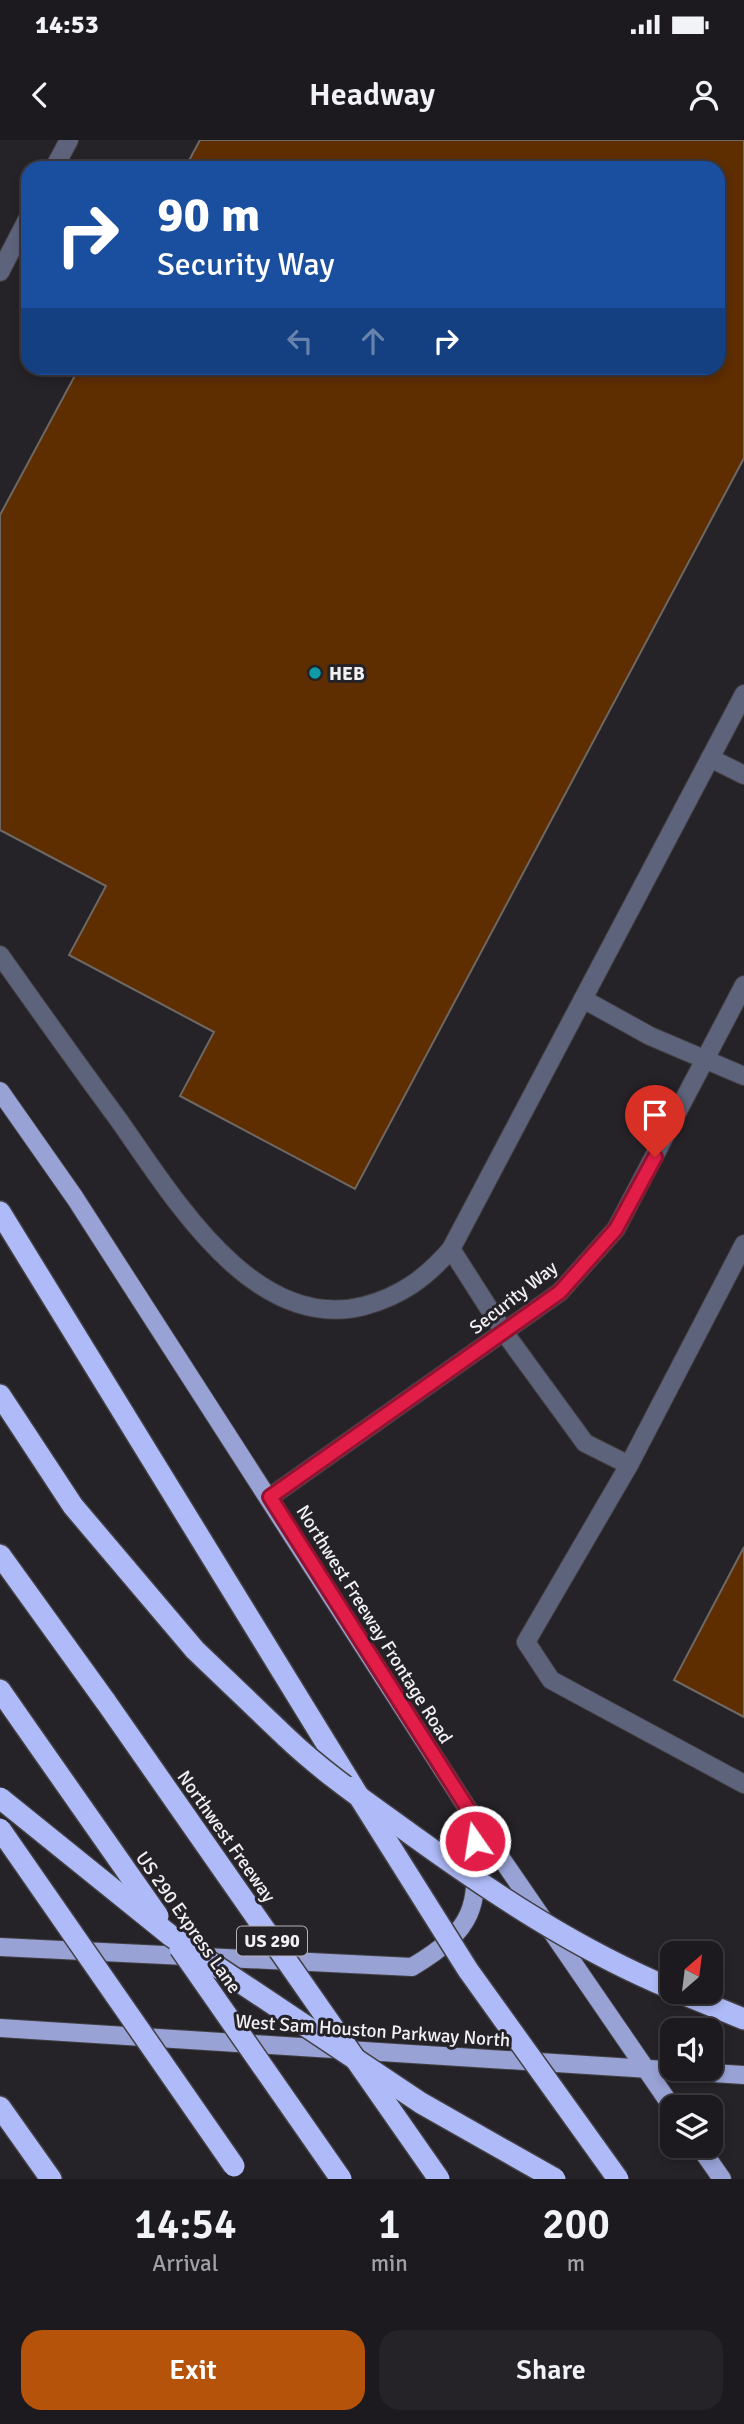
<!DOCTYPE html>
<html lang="en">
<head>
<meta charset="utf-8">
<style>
	body { margin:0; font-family:Signika,sans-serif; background:#252327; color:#f1f3f6; height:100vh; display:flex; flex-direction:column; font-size:26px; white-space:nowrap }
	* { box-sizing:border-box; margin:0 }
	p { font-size:23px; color:#a0a1a4 }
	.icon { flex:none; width:38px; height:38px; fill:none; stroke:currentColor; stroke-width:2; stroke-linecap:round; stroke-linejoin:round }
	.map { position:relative; height:2039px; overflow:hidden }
	.details { display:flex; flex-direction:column; background:#1c1a1e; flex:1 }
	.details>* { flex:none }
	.hud { position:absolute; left:21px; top:21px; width:704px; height:214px; border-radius:21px; box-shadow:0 4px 10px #0003,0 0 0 2px #3a383c; background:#1a4fa0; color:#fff; overflow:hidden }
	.needle { width:46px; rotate:28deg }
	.tools { position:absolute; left:660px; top:1801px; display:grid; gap:14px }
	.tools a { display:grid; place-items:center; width:63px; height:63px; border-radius:14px; background:#1c1a1e; box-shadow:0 4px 10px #0003,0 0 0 2px #3a383c; font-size:35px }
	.pin { position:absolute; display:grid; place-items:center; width:60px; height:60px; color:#fff; margin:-72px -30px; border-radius:50% 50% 50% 0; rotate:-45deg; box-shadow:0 0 7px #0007 }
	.pin .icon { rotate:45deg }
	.me { position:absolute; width:77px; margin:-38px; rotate:347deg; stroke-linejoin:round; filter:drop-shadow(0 0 5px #0008) }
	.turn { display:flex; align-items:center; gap:24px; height:147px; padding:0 21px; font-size:32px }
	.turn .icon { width:91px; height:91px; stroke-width:2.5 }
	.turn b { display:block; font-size:49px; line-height:60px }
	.lanes { display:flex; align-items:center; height:66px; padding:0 21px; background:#0003; justify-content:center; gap:35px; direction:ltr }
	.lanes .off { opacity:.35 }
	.eta { display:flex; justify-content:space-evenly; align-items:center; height:119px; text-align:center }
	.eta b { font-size:42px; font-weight:600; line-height:49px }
	.cta { display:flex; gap:14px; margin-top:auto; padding:14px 21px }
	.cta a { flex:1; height:80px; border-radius:21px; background:#b45309; color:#fff; font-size:28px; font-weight:600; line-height:80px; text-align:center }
	.cta a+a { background:#252327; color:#f1f3f6 }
	.status { display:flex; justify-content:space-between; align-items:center; height:49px; padding:0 35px; background:#1c1a1e; direction:ltr }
	.status svg { height:19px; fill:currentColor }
	header { display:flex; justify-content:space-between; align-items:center; height:91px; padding:0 21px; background:#1c1a1e; font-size:32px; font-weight:600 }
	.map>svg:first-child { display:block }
	.building { fill:#5e2d00; stroke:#6e6864; stroke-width:2 }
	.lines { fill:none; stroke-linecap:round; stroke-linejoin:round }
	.minor-casing { stroke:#424044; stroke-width:20 }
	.major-casing { stroke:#424044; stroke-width:20 }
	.highway-casing { stroke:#424044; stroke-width:24 }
	.minor { stroke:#5e637c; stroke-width:18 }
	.major { stroke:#98a2d5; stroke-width:18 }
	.highway { stroke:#afbbf8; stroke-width:21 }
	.highway-bridge-casing { stroke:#424044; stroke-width:24; stroke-linecap:butt }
	.highway-bridge { stroke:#afbbf8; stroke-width:21 }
	.route-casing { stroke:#92132f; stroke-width:18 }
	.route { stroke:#e11d48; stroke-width:12 }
	.culture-dot { fill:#0f9aa8; stroke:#262328; stroke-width:2.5 }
	.labels { text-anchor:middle; stroke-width:6; stroke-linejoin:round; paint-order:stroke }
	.shield { fill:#262328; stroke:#b4b2b6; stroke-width:2 }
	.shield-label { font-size:18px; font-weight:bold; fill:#f1f0f3 }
	.poi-label { font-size:19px; font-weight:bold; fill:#f1f0f3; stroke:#262328; text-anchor:start }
	.street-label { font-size:19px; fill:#f1f0f3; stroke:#262328 }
</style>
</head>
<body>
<div class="status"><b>14:53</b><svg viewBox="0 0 49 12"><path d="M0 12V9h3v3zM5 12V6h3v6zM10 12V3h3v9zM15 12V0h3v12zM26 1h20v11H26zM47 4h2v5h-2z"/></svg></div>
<header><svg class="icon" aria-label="back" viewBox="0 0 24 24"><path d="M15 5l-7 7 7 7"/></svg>Headway<svg class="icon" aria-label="person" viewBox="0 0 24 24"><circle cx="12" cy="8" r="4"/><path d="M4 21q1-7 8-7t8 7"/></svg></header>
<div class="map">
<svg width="744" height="2039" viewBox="0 0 744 2039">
	<rect width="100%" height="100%" fill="#262328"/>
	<g class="building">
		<polygon points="200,0 744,0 744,318 355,1049 180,956 214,892 69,815 106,746 0,690 0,375 79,228 718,228 718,28 185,28"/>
		<polygon points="744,1407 744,1577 674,1540"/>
	</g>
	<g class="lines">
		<defs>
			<g id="minor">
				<polyline points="54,28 69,0"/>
				<polyline points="0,132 28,78"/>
				<polyline points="710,618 744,635"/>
				<path d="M0,815c39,55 78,110 118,164 54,76 135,215 246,187 37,-10 62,-28 87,-57l293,-555"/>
				<polyline points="583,859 650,896 744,936"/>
				<polyline points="451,1109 504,1192 585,1303 629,1325 526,1502 551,1540 744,1644"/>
				<polyline points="629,1325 744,1104"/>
				<polyline points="270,1357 560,1152 616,1089 744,845"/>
			</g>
			<g id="major">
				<polyline points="0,951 75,1058 475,1680 672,1967"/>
				<path d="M0,1807l412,20c75,-45 63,-68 63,-147"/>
				<polyline points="0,1888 744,1935"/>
				<polyline points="699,2006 722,2039"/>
			</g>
			<g id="highway">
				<polyline points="0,1072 353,1647"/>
				<polyline points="0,1255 73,1366 195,1510 286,1597"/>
				<polyline points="0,1415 106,1562"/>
				<polyline points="0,1550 25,1586"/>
				<polyline points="678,1852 744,1879"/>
				<polyline points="0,1967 51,2039"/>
			</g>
		</defs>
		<use href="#minor" class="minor-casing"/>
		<use href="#major" class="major-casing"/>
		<use href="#highway" class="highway-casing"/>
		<use href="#minor" class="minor"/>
		<use href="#major" class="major"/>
		<use href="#highway" class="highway"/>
		<defs>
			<g id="highway-bridge">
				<polyline points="106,1562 439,2039"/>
				<polyline points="25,1586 158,1776"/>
				<path d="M286,1597c39,37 82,66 126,98 82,59 166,115 260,154"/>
				<polyline points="353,1647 468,1830 618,2039"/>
				<polyline points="0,1658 171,1796 421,1963 555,2039"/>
				<polyline points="0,1689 234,2026"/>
				<polyline points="180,1808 341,2039"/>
			</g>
		</defs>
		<use href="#highway-bridge" class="highway-bridge-casing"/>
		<use href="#highway-bridge" class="highway-bridge"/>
	</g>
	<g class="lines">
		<defs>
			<polyline id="route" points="475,1701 475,1680 270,1357 560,1152 616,1089 655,1017"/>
		</defs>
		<use href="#route" class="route-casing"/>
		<use href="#route" class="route"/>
	</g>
	<circle class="culture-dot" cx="315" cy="533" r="7"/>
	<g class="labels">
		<rect class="shield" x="237" y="1786.5" width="70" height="29" rx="5"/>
		<g class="shield-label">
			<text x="272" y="1807">US 290</text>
		</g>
		<g class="poi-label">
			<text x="329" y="540">HEB</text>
		</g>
		<g class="street-label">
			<text transform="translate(513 1157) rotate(-38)" y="7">Security Way</text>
			<text transform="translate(375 1484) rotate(58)" y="7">Northwest Freeway Frontage Road</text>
			<text transform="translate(227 1696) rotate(55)" y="7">Northwest Freeway</text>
			<text transform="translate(189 1782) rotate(55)" y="7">US 290 Express Lane</text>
			<text transform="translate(373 1890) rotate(4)" y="7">West Sam Houston Parkway North</text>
		</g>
	</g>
</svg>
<div class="tools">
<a><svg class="needle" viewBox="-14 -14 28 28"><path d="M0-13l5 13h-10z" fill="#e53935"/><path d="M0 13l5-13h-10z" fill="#a0a1a4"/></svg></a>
<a><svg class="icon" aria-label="sound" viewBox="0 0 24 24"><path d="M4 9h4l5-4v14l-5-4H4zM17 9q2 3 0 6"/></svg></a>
<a><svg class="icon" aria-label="layers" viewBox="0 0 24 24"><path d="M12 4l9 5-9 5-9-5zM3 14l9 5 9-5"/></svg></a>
</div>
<div class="pin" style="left:655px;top:1017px;background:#d93025"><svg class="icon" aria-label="arrive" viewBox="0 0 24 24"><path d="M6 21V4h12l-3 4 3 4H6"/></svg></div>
<svg class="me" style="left:475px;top:1701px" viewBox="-20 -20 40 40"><circle r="17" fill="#e11d48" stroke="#fff" stroke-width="3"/><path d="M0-11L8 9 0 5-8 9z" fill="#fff"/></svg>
<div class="hud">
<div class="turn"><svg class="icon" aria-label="right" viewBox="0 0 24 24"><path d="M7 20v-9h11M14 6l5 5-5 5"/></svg><div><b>90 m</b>Security Way</div></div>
<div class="lanes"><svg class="icon off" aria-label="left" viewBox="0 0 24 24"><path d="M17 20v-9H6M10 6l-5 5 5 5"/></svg><svg class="icon off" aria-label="ahead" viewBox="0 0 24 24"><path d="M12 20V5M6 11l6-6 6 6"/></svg><svg class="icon" aria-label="right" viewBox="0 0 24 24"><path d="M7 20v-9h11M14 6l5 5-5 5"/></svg></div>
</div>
</div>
<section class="details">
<div class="eta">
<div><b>14:54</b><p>Arrival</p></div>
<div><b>1</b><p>min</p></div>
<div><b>200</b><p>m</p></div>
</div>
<div class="cta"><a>Exit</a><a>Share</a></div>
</section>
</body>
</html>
